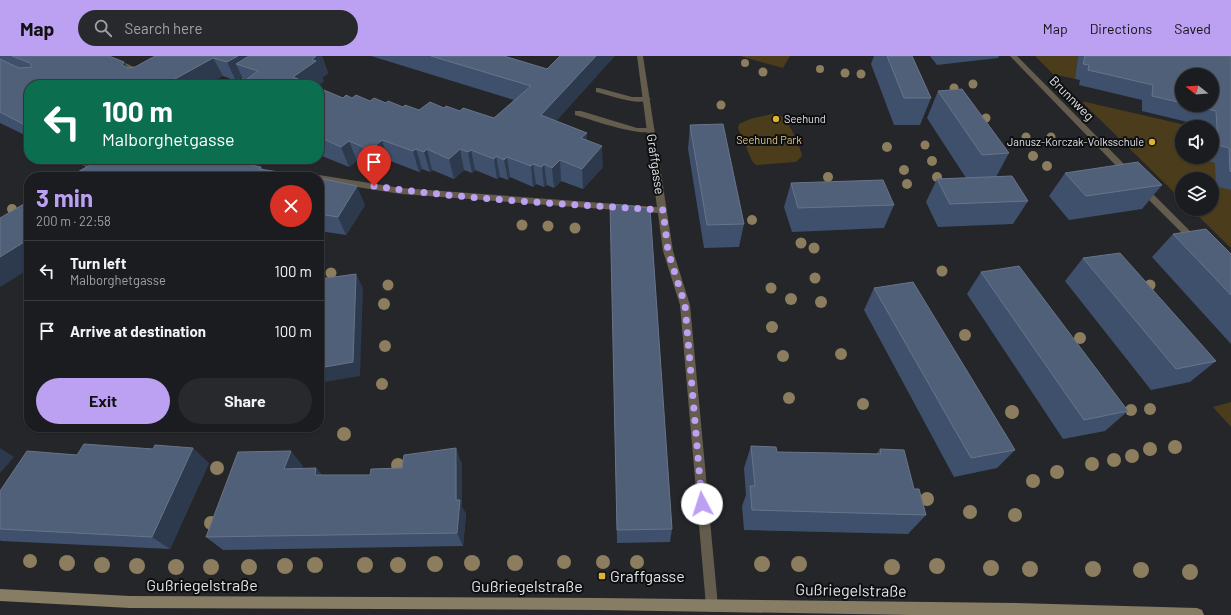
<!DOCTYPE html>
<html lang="en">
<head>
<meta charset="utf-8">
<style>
	body { margin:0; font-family:Barlow,sans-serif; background:#28292c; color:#f1f3f6; height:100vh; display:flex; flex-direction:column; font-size:15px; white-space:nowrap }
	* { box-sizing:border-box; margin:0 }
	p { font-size:13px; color:#a0a1a4 }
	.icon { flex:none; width:22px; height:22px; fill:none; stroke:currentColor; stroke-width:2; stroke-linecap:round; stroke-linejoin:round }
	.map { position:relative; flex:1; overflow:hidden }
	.panel { position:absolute; left:24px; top:116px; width:300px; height:260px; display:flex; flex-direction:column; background:#1b1c1f; border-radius:16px; box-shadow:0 1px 3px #0004,0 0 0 1px #393a3d }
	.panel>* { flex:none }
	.banner { position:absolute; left:24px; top:24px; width:300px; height:84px; border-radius:16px; box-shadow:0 1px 3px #0004,0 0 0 1px #393a3d; background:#0b6e4f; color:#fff; overflow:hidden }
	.needle { width:26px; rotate:287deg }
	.buttons { position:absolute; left:1175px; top:12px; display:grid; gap:8px }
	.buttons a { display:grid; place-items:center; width:44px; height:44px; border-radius:50%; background:#1b1c1f; box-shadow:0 1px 3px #0004,0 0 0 1px #393a3d; font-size:20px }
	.pin { position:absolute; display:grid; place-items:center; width:34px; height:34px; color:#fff; margin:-41px -17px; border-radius:50% 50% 50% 0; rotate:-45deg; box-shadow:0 0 4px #0007 }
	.pin .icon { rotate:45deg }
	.me { position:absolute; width:44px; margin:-22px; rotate:355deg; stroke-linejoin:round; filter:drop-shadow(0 0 3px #0008) }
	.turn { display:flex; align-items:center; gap:14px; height:84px; padding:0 12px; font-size:18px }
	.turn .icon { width:52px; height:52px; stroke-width:2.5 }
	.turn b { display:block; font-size:28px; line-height:34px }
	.round { display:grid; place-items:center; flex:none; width:42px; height:42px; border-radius:21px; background:#28292c }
	.overview { display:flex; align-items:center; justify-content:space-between; height:68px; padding:0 12px }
	h1 { font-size:24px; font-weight:700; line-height:30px; color:#bca0f2 }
	.action { display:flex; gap:8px; margin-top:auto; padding:8px 12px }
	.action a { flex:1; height:46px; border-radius:24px; background:#bca0f2; color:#111; font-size:16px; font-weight:700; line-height:46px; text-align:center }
	.action a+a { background:#28292c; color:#f1f3f6 }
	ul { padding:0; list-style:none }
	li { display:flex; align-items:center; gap:12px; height:60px; padding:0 12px; border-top:1px solid #393a3d }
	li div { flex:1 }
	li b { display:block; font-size:15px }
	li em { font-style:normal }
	header { display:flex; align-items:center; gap:24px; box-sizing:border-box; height:56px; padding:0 20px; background:#bca0f2; color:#111 }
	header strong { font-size:19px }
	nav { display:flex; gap:22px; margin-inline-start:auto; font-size:14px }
	.search { width:280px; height:36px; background:#28292c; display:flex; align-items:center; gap:10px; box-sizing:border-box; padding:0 14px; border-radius:22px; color:#a0a1a4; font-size:15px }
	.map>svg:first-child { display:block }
	.green { fill:#4b3d1b }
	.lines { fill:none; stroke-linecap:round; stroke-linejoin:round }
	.lane { fill:#645d4e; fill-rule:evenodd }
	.street { fill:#645d4e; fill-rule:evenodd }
	.secondary { fill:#877c64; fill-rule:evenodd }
	.tree { fill:#8b7d5d }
	.wall { fill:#3f506c; fill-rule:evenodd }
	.shaded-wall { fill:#2d394c }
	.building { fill:#516079; stroke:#67748a }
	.route { stroke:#bca0f2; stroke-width:7; stroke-dasharray:0 12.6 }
	.poi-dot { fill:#dfb034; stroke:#0e0f11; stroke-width:1.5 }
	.labels { text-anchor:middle; stroke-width:4; stroke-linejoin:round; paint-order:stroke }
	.far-poi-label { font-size:11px; fill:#e1e2e4; stroke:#0e0f11; text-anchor:start }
	.far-park-label { font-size:11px; fill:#e0c487; stroke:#0e0f11 }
	.street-label { font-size:13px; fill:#e1e2e4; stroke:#0e0f11 }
	.near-poi-label { font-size:16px; fill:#e1e2e4; stroke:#0e0f11; text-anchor:start }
	.near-street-label { font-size:16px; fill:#e1e2e4; stroke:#0e0f11 }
</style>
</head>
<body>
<header>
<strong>Map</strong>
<div class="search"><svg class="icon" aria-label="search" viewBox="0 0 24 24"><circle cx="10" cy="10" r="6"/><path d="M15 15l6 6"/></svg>Search here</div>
<nav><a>Map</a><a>Directions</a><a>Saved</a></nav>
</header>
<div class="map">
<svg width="1231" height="559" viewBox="0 0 1231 559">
	<rect width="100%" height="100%" fill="#242629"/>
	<g class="green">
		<polygon points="740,0 790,0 783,12"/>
		<polygon points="1035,0 1078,0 1075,23 1053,18"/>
		<polygon points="1082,46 1086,46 1194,71 1182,71 1182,101 1205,101 1231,111 1231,192 1191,153 1212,153 1212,123 1182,123 1182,144"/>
		<path d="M772,58c5,1 9,1 12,4 7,9 16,28 18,38l-6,6 -40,3 -4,-4 -14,-33 1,-4 11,-5z"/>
		<polygon points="1231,346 1231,371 1213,351"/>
	</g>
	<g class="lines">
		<g class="lane">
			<polygon points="100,0 109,0 148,17 147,19 141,19"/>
			<path d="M596,32h3l33,9h15l4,2c-11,8 -42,-4 -55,-7z"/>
			<path d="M575,55h6l56,17h14l4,2c-11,9 -65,-11 -80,-15z"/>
		</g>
		<g class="street">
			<polygon points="637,0 643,0 673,195 690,249 718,550 717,555 712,556 707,555 706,550 680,249 663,195 658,157 401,138 319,125 319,121 315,121 319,119 401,132 657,151"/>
			<polygon points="1010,0 1017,0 1132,116 1133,118 1132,120 1126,120"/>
			<polygon points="221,103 234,103 244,106 245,108 241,111 222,105"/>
			<polygon points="1143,130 1146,131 1198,183 1199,185 1198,187 1192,187 1140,135 1139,133"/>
		</g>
		<g class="secondary">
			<polygon points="252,16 258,16 259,18 241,29 232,29"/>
			<polygon points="0,533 130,540 599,542 1016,547 1197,552 1202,554 1204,559 911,559 599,554 130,552 0,545"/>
		</g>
	</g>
	<g class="tree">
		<circle cx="745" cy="7" r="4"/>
		<circle cx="820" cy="13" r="4"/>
		<circle cx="763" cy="16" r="4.5"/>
		<circle cx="845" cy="17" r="4.5"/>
		<circle cx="861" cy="18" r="4.5"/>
		<circle cx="973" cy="28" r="4.5"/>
		<circle cx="954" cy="32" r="4.5"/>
		<circle cx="721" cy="49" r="4.5"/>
		<circle cx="986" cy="62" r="4.5"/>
		<circle cx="1026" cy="81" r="4.5"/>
		<circle cx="1051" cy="81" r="4.5"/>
		<circle cx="925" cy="89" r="4.5"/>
		<circle cx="887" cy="91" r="5"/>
		<circle cx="1033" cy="100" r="5"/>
		<circle cx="932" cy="105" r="5"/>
		<circle cx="1047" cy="110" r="5"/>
		<circle cx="904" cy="114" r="5"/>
		<circle cx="828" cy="121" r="5"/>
		<circle cx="937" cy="121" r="5"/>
		<circle cx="907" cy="128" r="5"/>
		<circle cx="12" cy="153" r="5"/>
		<circle cx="752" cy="164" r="5"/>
		<circle cx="522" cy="169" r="5.5"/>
		<circle cx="548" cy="170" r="5.5"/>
		<circle cx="575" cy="172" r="5.5"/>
		<circle cx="801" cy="187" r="5.5"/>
		<circle cx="814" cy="192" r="5.5"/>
		<circle cx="942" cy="215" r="5.5"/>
		<circle cx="331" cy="217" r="5.5"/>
		<circle cx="815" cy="222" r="5.5"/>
		<circle cx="388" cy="229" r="5.5"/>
		<circle cx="1150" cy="229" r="5.5"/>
		<circle cx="771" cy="232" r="5.5"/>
		<circle cx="791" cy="243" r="6"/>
		<circle cx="821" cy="246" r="6"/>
		<circle cx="384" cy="248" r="6"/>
		<circle cx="772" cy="271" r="6"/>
		<circle cx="965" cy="279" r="6"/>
		<circle cx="1080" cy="282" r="6"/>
		<circle cx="385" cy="290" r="6"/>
		<circle cx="841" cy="298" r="6"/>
		<circle cx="783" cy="300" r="6"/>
		<circle cx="382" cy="328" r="6"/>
		<circle cx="789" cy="342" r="6"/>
		<circle cx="863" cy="348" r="6"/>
		<circle cx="1150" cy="353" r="6"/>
		<circle cx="1131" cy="354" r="6"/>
		<circle cx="1012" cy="356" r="7"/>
		<circle cx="344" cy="378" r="7"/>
		<circle cx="1175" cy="391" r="7"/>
		<circle cx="1150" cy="393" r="7"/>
		<circle cx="1132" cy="400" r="7"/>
		<circle cx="1114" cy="404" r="7"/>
		<circle cx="1092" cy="408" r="7"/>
		<circle cx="398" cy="409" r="7"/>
		<circle cx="217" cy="412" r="7"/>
		<circle cx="1057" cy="416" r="7"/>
		<circle cx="1033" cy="425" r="7"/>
		<circle cx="927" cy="443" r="7"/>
		<circle cx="970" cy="456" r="7"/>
		<circle cx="1015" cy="459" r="7"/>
		<circle cx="211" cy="467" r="7"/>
		<circle cx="30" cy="505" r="7"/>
		<circle cx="67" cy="507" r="8"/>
		<circle cx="472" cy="507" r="8"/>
		<circle cx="515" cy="507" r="8"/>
		<circle cx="564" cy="506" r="7"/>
		<circle cx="603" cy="506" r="7"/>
		<circle cx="637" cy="506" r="7"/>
		<circle cx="435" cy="508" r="8"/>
		<circle cx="762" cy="508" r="8"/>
		<circle cx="799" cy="508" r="8"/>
		<circle cx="102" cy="509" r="8"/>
		<circle cx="315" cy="509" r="8"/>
		<circle cx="365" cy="509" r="8"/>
		<circle cx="398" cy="509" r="8"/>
		<circle cx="137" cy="510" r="8"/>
		<circle cx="285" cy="510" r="8"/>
		<circle cx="937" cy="510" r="8"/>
		<circle cx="176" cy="511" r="8"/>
		<circle cx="211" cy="511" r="8"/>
		<circle cx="249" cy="511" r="8"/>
		<circle cx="892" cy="511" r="8"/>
		<circle cx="991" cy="512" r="8"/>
		<circle cx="1030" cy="513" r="8"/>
		<circle cx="1093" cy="513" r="8"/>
		<circle cx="1141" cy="514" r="8"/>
		<circle cx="1190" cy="516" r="8"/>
	</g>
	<g class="wall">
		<polygon points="0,0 109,0 124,6 128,12 135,11 155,0 322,0 328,17 322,22 324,25 319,29 239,29 244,25 242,21 236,25 223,20 29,29 29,81 0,67"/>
		<polygon points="371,0 504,0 547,13 556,65 587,77 587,85 603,111 583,133 561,125 554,132 547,129 544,131 536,128 533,131 510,121 508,124 500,121 497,123 475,114 472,117 464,114 454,123 432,114 430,116 422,113 419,116 388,104 377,114 357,105 349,111 322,100 319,102 319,32 343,42 352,42 370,45 386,47 419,54 444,52 494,62 514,44"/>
		<polygon points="874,0 912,0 931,42 920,69 894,69 871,8"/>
		<polygon points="930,0 999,0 998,2 937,9"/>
		<path d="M1078,0h153v134l-15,-4 -1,-23 -10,-3v-3h7v-30h-8v-1l-62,-15v-11l-63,-15 1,-5 -5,-1zM1182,19l30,30h-30z"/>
		<polygon points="938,35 1009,97 996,121 1028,145 1013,168 938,171 926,146 937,123 966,122 927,62"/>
		<polygon points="690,69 744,168 739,191 704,192 688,93"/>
		<polygon points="71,103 223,103 261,111 263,113 86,111"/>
		<polygon points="1065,117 1162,129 1142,153 1069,164 1049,140"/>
		<polygon points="319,122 365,149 346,179 319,175"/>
		<polygon points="791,127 894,149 884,172 792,176 784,151"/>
		<polygon points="611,167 672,473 670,486 617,487"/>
		<polygon points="1173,178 1231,198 1231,288 1152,201"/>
		<polygon points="1083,202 1216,305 1190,326 1151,334 1065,225"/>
		<polygon points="981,216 1128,355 1105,375 1063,383 967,238"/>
		<polygon points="874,232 1015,394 997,412 954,421 864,254"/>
		<polygon points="751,390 777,396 876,398 880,393 914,433 926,459 908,478 744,474 742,450 746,439 744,412"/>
		<polygon points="209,407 170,493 1,485 0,484 0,435"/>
		<polygon points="462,408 462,451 466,458 463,490 223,494 206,481 303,410 302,413 316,412 322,419 370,419 402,412"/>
	</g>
	<g class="shaded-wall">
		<polygon points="238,0 277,0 236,8 242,21 236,25 227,6"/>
		<polygon points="316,0 322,0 328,17 322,22 324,25 319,29 296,29 293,21 312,4"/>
		<polygon points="596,0 615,0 543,80 541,59"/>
		<polygon points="213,2 223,20 207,29 164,29"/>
		<polygon points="124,6 136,25 122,9"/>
		<polygon points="587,77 587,97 581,82"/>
		<polygon points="382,84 388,104 377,114 370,94"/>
		<polygon points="349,85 357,105 349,111 341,91"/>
		<polygon points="602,90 603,111 583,133 582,113"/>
		<polygon points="319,92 322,100 319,102"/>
		<polygon points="416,93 422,113 419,116 413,95"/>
		<polygon points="427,93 432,114 430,116 424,96"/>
		<polygon points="460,93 464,114 454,123 449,103"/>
		<polygon points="471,94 475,114 472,117 468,96"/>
		<polygon points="496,100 500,121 497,123 494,103"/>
		<polygon points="507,101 510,121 508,124 504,104"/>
		<polygon points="82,103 87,103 93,110 89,112"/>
		<polygon points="271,103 276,103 273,105"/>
		<polygon points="560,104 561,125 554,132 552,112"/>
		<polygon points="533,108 536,128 533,131 531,110"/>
		<polygon points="544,108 547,129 544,131 542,111"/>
		<polygon points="357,130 365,149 346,179 338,161"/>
		<polygon points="29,183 29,213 0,231 0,201"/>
		<polygon points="356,218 363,232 360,320 319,327 319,312"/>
		<polygon points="0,392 14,401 0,417"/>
		<polygon points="193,392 209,407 170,493 152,481"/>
		<polygon points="456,392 462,408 462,451 466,458 463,490 457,477"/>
		<polygon points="291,395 303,410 297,428 284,413"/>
		<polygon points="316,412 328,427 315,419"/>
	</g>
	<g class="building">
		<polygon points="12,0 109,0 124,6 122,9 128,12 135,11 155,0 238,0 227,6 213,2 164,29 29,29 29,71 0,56 0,3 19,12 32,11 30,7"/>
		<polygon points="249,0 316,0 312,4 316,5 293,21 312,29 239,29 258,15 236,8"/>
		<polygon points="431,0 504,0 547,13 560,0 596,0 541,59 587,77 581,82 602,90 582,113 560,104 552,112 544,108 542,111 533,108 531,110 507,101 504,104 496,100 494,103 471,94 468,96 460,93 449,103 427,93 424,96 416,93 413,95 382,84 370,94 349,85 341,91 319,81 319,32 343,42 346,39 352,42 356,39 370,45 374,42 386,47 388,45 403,51 405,49 419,54 430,46 444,52 446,50 460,55 463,52 494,62 531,30"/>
		<polygon points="887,0 912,0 931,42 904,42"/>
		<polygon points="1085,0 1231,0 1231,116 1230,115 1229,92 1218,89 1216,55 1191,49 1212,49 1212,19 1182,19 1182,47 1152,40 1153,29 1088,14 1089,9 1083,8"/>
		<polygon points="962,33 1009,97 982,99 938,35"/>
		<polygon points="723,68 744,168 707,169 690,69"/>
		<polygon points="93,103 223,103 261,111 259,113 313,121 69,121 97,105"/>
		<polygon points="1138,106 1162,129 1086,140 1065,117"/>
		<polygon points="1012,120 1028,145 950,148 937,123"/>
		<polygon points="319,122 357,130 338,161 319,158"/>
		<polygon points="883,124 894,149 798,152 791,127"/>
		<polygon points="29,145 29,183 0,201 0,162"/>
		<polygon points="610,148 650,152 672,473 617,474"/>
		<polygon points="1206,173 1231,198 1231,239 1173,178"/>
		<polygon points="1120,197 1216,305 1176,313 1083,202"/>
		<polygon points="1019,210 1128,355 1084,364 981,216"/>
		<polygon points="356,218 353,306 319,312 319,223"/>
		<polygon points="913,226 1015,394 971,402 874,232"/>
		<polygon points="84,388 153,393 155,389 193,392 152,481 0,473 0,435 27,395 77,399"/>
		<polygon points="751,390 776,391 777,396 837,397 881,398 880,393 904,394 914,433 919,433 926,459 752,454 750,430 755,430"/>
		<polygon points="456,392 456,444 460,444 457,477 206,481 238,396 291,395 284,413 316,412 315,419 370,419 371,413 402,412 404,399"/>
	</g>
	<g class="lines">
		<path class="route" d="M374,130c95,14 193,18 289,24l5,41 17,54 17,199"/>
	</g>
	<g class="poi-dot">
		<circle cx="776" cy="63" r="4"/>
		<circle cx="1152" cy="86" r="4"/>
		<rect x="598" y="516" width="8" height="8" rx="2"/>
	</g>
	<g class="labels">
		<g class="far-poi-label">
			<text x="784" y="67">Seehund</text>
			<text x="1144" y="90" text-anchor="end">Janusz-Korczak-Volksschule</text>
		</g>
		<g class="far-park-label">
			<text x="769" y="88">Seehund Park</text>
		</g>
		<g class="street-label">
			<text transform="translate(1072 42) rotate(45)" y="5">Brunnweg</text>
			<text transform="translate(656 108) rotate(82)" y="5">Graffgasse</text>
		</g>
		<g class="near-poi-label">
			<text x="610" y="526">Graffgasse</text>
		</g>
		<g class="near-street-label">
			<text x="202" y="535">Gußriegelstraße</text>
			<text x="527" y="536">Gußriegelstraße</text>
			<text transform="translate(851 534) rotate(1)" y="6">Gußriegelstraße</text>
		</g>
	</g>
</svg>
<div class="buttons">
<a><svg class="needle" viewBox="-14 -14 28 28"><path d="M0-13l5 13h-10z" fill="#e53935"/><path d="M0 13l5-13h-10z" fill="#a0a1a4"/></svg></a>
<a><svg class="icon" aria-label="sound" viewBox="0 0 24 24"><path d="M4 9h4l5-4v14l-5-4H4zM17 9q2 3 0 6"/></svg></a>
<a><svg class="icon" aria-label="layers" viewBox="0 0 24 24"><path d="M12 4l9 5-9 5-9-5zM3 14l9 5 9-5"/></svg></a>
</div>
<div class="pin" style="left:374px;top:130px;background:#d93025"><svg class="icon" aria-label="arrive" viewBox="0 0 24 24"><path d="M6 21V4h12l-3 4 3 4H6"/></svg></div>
<svg class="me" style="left:702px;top:448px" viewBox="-20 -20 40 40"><circle r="19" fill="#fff"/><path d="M0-13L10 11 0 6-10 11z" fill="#bca0f2"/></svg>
<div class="banner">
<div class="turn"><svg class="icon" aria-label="left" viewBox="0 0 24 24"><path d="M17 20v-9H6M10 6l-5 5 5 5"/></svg><div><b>100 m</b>Malborghetgasse</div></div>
</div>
<section class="panel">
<div class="overview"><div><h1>3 min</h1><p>200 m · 22:58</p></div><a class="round" style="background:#d93025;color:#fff"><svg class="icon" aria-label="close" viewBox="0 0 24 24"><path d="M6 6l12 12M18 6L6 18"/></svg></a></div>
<ul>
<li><svg class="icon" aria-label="left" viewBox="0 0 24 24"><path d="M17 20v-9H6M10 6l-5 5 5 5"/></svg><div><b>Turn left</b><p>Malborghetgasse</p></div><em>100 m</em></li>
<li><svg class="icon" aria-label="arrive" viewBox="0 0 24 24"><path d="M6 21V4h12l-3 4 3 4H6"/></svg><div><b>Arrive at destination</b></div><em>100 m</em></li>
</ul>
<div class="action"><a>Exit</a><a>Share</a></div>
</section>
</div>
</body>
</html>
